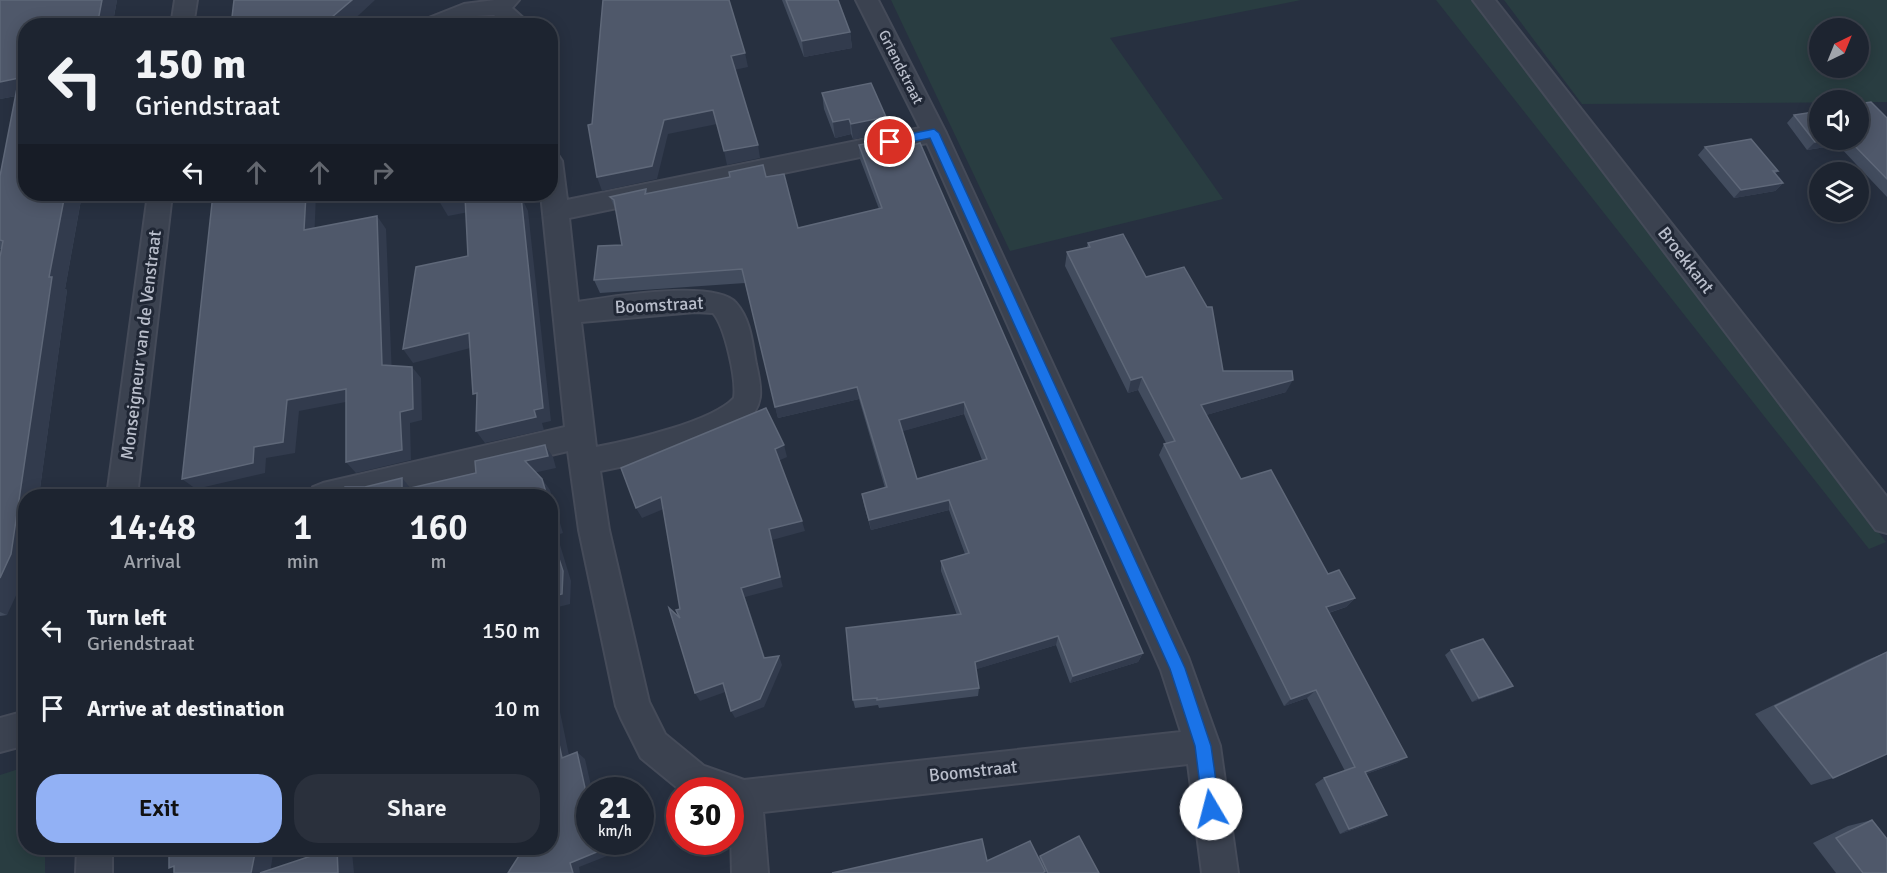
<!DOCTYPE html>
<html lang="en">
<head>
<meta charset="utf-8">
<style>
	body { margin:0; font-family:Signika,sans-serif; background:#2a303c; color:#f1f3f6; height:100vh; display:flex; flex-direction:column; font-size:22px; white-space:nowrap }
	* { box-sizing:border-box; margin:0 }
	p { font-size:20px; color:#a0a4ab }
	.icon { flex:none; width:33px; height:33px; fill:none; stroke:currentColor; stroke-width:2; stroke-linecap:round; stroke-linejoin:round }
	.map { position:relative; flex:1; overflow:hidden }
	.panel { position:absolute; left:18px; top:489px; width:540px; height:366px; display:flex; flex-direction:column; background:#1d2430; border-radius:24px; box-shadow:0 3px 15px #0003,0 0 0 2px #3b414c }
	.panel>* { flex:none }
	.hud { position:absolute; left:18px; top:18px; width:540px; height:183px; border-radius:24px; box-shadow:0 3px 15px #0003,0 0 0 2px #3b414c; background:#1d2430; color:#f1f3f6; overflow:hidden }
	.needle { width:39px; rotate:43deg }
	.fabs { position:absolute; left:1809px; top:18px; display:grid; gap:12px }
	.fabs a { display:grid; place-items:center; width:60px; height:60px; border-radius:50%; background:#1d2430; box-shadow:0 3px 15px #0003,0 0 0 2px #3b414c; font-size:30px }
	.speed { position:absolute; left:576px; top:777px; display:flex; gap:12px; font-size:30px; font-weight:700; text-align:center }
	.speed>* { display:grid; place-content:center; width:78px; height:78px; border-radius:50%; background:#1d2430; box-shadow:0 3px 15px #0003,0 0 0 2px #3b414c; line-height:1 }
	.speed small { font-size:15px; font-weight:400 }
	.speed .limit { border:9px solid #d22; background:#fff; color:#111 }
	.pin { position:absolute; display:grid; place-items:center; width:51px; height:51px; color:#fff; margin:-26px; border:3px solid #fff; border-radius:50%; box-shadow:0 2px 6px #0007 }
	.me { position:absolute; width:66px; margin:-33px; rotate:352deg; stroke-linejoin:round; filter:drop-shadow(0 0 4px #0008) }
	.turn { display:flex; align-items:center; gap:21px; height:126px; padding:0 18px; font-size:27px }
	.turn .icon { width:78px; height:78px; stroke-width:2.5 }
	.turn b { display:block; font-size:42px; line-height:51px }
	.lanes { display:flex; align-items:center; height:57px; padding:0 18px; background:#0003; justify-content:center; gap:30px; direction:ltr }
	.lanes .off { opacity:.35 }
	.eta { display:flex; justify-content:space-evenly; align-items:center; height:102px; text-align:center }
	.eta b { font-size:36px; font-weight:600; line-height:42px }
	.action { display:flex; gap:12px; margin-top:auto; padding:12px 18px }
	.action a { flex:1; height:69px; border-radius:24px; background:#92b1f5; color:#111; font-size:24px; font-weight:600; line-height:69px; text-align:center }
	.action a+a { background:#2a303c; color:#f1f3f6 }
	ul { padding:0; list-style:none }
	li { display:flex; align-items:center; gap:18px; height:78px; padding:0 18px }
	li div { flex:1 }
	li b { display:block; font-size:22px }
	li em { font-style:normal }
	.map>svg:first-child { display:block }
	.green { fill:#293d41; fill-rule:evenodd }
	.lines { fill:none; stroke-linecap:round; stroke-linejoin:round }
	.minor-casing { stroke:#454b59; stroke-width:4 }
	.minor { fill:#3b4250; fill-rule:evenodd }
	.wall { fill:#424c5e; fill-rule:evenodd }
	.shaded-wall { fill:#323b4d }
	.building { fill:#4f586a; stroke:#5f6879; stroke-width:1.5; fill-rule:evenodd }
	.route { fill:#1a73e8; stroke:#114b97; stroke-width:1.5 }
	.labels { text-anchor:middle; stroke-width:6; stroke-linejoin:round; paint-order:stroke }
	.far-street-label { font-size:15px; fill:#b8bdca; stroke:#202735 }
	.street-label { font-size:18px; fill:#b8bdca; stroke:#202735 }
</style>
</head>
<body>
<div class="map">
<svg width="1887" height="873" viewBox="0 0 1887 873">
	<rect width="100%" height="100%" fill="#273040"/>
	<g class="green">
		<polygon points="891,0 1301,0 1110,38 1223,199 1010,251"/>
		<polygon points="1436,0 1472,0 1886,542 1869,549"/>
		<path d="M1504,0h383v102l-305,2zM1820,28h38v40h-38z"/>
		<polygon points="25,767 26,848 45,848 45,873 0,873 0,775"/>
	</g>
	<g class="lines">
		<defs>
			<g id="minor">
				<polygon points="175,0 197,0 193,26 171,26"/>
				<polygon points="495,0 519,0 512,8 532,26 507,26 494,15 475,16 450,26 419,26 421,21 464,4"/>
				<path d="M856,0h22l68,133 242,524 32,89 18,127h-36l-14,-109 -425,48 5,61h-36l-2,-83h-50l-39,-32 -20,-40 -5,-12 -37,-176 -11,-79 -192,45h-68l5,-9 10,-4 242,-56 -24,-233h9v-41l8,2 4,6 5,39 353,-72zM927,143l234,527 20,62 -437,48 -40,-14 -39,-32 -16,-32 -40,-172 -9,-59 39,-8 103,-38c23,-18 20,-35 14,-61 -4,-21 -5,-44 -20,-61 -21,-24 -127,-6 -158,-1l-9,-84zM695,312l18,1c12,13 24,67 21,85 -22,24 -105,43 -138,49l-15,-125z"/>
				<polygon points="1473,0 1495,0 1887,497 1887,533 1876,530"/>
				<polygon points="148,194 172,194 137,496 107,496"/>
				<polygon points="26,711 26,745 0,752 0,718"/>
				<polygon points="77,848 112,848 112,873 76,873"/>
			</g>
		</defs>
		<use href="#minor" class="minor-casing"/>
		<use href="#minor" class="minor"/>
	</g>
	<g class="wall">
		<polygon points="0,0 117,0 65,289 67,290 39,496 26,496 7,615 0,616 0,257 1,249 0,249 0,176 16,96 0,99"/>
		<polygon points="782,0 838,0 850,32 852,48 804,57"/>
		<polygon points="822,93 886,133 853,139 851,134 835,138 824,109"/>
		<polygon points="1794,115 1820,140 1858,140 1887,118 1887,197 1838,145 1807,150 1787,123"/>
		<path d="M859,145l284,508 -5,9 -68,21 -14,-38 -80,24 3,19 -1,8 -99,12 -1,-3 -23,3 -2,-8 104,-85 -16,-44v-10l24,-7 -16,-44 -78,20 -7,-25 -2,-11 23,-6 -26,-89 -81,19 -33,-135 -145,10 -6,-13 28,-35 -6,-34 -6,-14 36,-8 2,5 118,-17 32,51 81,-19 -19,-50zM964,414l18,46 -65,19 -15,-48z"/>
		<polygon points="1705,147 1778,171 1775,174 1783,183 1775,191 1734,198 1698,155"/>
		<polygon points="1088,243 1146,277 1223,371 1286,392 1206,415 1241,479 1328,574 1355,598 1346,607 1329,613 1407,757 1397,763 1366,774 1377,821 1340,834 1315,784 1324,778 1345,771 1307,698 1284,706 1159,455 1164,444 1166,443 1138,390 1128,393 1065,266 1067,252 1087,247"/>
		<polygon points="1451,650 1506,690 1472,702 1445,655"/>
		<polygon points="1887,652 1833,778 1811,785 1755,714 1867,660"/>
		<polygon points="1872,820 1887,873 1836,873 1813,843 1848,826"/>
		<polygon points="1040,856 1099,873 832,873 987,861 1039,858"/>
	</g>
	<g class="shaded-wall">
		<polygon points="102,0 117,0 112,26 97,26"/>
		<polygon points="352,0 375,0 347,26 325,26 325,23"/>
		<polygon points="850,32 852,48 804,57 802,41"/>
		<polygon points="745,53 748,67 734,70 731,56"/>
		<polygon points="19,78 26,94 0,99 0,82"/>
		<polygon points="713,110 717,124 668,134 657,179 602,191 597,177 664,120"/>
		<polygon points="886,117 886,133 853,139 851,124"/>
		<polygon points="849,119 851,134 835,138 833,122"/>
		<polygon points="1829,140 1843,140 1838,145 1807,150 1815,142"/>
		<polygon points="758,145 760,158 727,165 724,151"/>
		<polygon points="1783,183 1775,191 1734,198 1741,190"/>
		<polygon points="65,194 82,194 65,289 67,290 39,496 26,496 26,574 7,615 0,612 0,578 49,277"/>
		<polygon points="306,194 316,194 314,243 304,230"/>
		<polygon points="508,194 514,194 517,214 509,199"/>
		<polygon points="465,196 474,211 448,216 439,201"/>
		<polygon points="521,196 528,211 551,421 542,423 544,430 485,443 476,431"/>
		<polygon points="377,216 386,229 392,377 382,365"/>
		<polygon points="469,333 478,346 413,363 403,349"/>
		<polygon points="412,367 421,378 422,420 410,423 411,460 356,473 346,462 400,412"/>
		<polygon points="1142,377 1138,390 1128,393 1131,380"/>
		<polygon points="1293,380 1286,392 1196,418 1201,405"/>
		<polygon points="857,387 859,399 778,418 775,407"/>
		<polygon points="346,389 356,400 299,411 295,453 266,458 265,473 196,489 182,479 254,447 287,400"/>
		<polygon points="964,402 964,414 900,432 899,420"/>
		<polygon points="545,445 553,457 556,468 533,473 525,461"/>
		<polygon points="784,445 787,457 778,461 775,449"/>
		<polygon points="402,478 412,490 402,490"/>
		<polygon points="542,479 550,490 563,533 557,535 571,581 570,604 550,609 550,496 547,496"/>
		<polygon points="661,497 666,508 642,518 636,508"/>
		<polygon points="949,500 949,510 871,530 869,520"/>
		<polygon points="802,521 805,531 772,540 783,587 745,597 768,666 764,658 741,588 769,529"/>
		<polygon points="1355,598 1346,607 1318,616 1326,607"/>
		<polygon points="550,634 559,675 553,678 571,765 562,758 550,702"/>
		<polygon points="1058,636 1056,645 974,670 975,662"/>
		<polygon points="1143,653 1138,662 1070,683 1073,676"/>
		<polygon points="779,656 782,665 764,707 735,718 731,711"/>
		<polygon points="723,683 728,691 700,701 695,693"/>
		<polygon points="1513,686 1506,690 1472,702 1479,698"/>
		<polygon points="1316,690 1307,698 1284,706 1291,699"/>
		<polygon points="577,752 585,759 592,790 590,790 590,810"/>
		<polygon points="1407,757 1397,763 1355,778 1365,772"/>
		<polygon points="1387,815 1377,821 1340,834 1349,829"/>
		<polygon points="596,842 604,842 607,856 579,867 580,873 573,873 570,863"/>
		<polygon points="256,848 274,848 270,873 251,873"/>
		<polygon points="337,848 352,852 354,873 338,873"/>
	</g>
	<g class="building">
		<polygon points="0,0 102,0 97,26 26,26 26,194 65,194 49,277 52,277 11,554 0,578 0,257 3,241 0,240 0,176 19,78 0,82"/>
		<polygon points="234,0 352,0 325,23 325,26 231,26"/>
		<polygon points="603,0 729,0 745,53 731,56 758,145 724,151 713,110 664,120 652,166 597,177 588,125 592,124"/>
		<polygon points="786,0 838,0 850,32 802,41"/>
		<polygon points="871,83 886,117 851,124 849,119 833,122 822,93"/>
		<polygon points="1871,102 1887,118 1887,179 1849,140 1858,140 1858,104"/>
		<polygon points="1820,111 1820,140 1829,140 1815,142 1794,115"/>
		<path d="M898,137l12,9 10,-3 223,510 -70,23 -15,-40 -83,26 4,26 -102,12v-2l-24,2 -7,-72 115,-14 -20,-53 28,-8 -20,-53 -80,20 -7,-26 25,-7 -30,-100 -82,20 -33,-138 -148,11 4,-34 24,-1 -8,-45 -4,-3 36,-8 -1,5 85,-17 -1,-5 34,-7 3,12 18,-3 14,54 84,-20 -23,-63zM964,402l23,57 -70,20 -18,-59z"/>
		<polygon points="1751,139 1778,171 1773,171 1783,183 1741,190 1705,147"/>
		<polygon points="213,194 306,194 304,230 377,216 382,365 412,367 413,409 400,412 402,450 346,462 346,389 287,400 283,442 254,447 253,463 182,479"/>
		<polygon points="438,194 508,194 509,199 521,196 543,408 534,410 536,417 476,431 477,393 473,394 469,333 403,349 416,267 468,256 465,196 439,201"/>
		<polygon points="1123,234 1146,277 1184,267 1207,307 1212,307 1223,371 1292,371 1293,380 1201,405 1241,479 1271,470 1328,574 1339,570 1355,598 1326,607 1407,757 1365,772 1387,815 1349,829 1324,778 1355,767 1316,690 1291,699 1164,444 1175,441 1142,377 1131,380 1067,252 1090,247 1088,243"/>
		<polygon points="766,408 784,445 775,449 802,521 769,529 780,577 741,588 764,658 779,656 760,699 731,711 723,683 695,693 669,608 680,618 676,610 680,609 661,497 636,508 621,468"/>
		<polygon points="545,445 548,456 525,461 542,479 547,496 344,496 345,487 365,487 402,478 402,490 476,473 475,461"/>
		<polygon points="550,508 555,522 550,524"/>
		<polygon points="550,531 563,571 562,594 550,597"/>
		<polygon points="1483,639 1513,686 1479,698 1451,650"/>
		<polygon points="1887,652 1887,754 1833,778 1775,706"/>
		<polygon points="550,702 562,758 577,752 590,810 590,842 596,842 599,851 570,863 573,873 508,873 524,848 550,848"/>
		<polygon points="1872,820 1887,839 1887,873 1863,873 1836,838"/>
		<polygon points="1079,836 1099,873 1048,873 1040,856"/>
		<polygon points="982,839 987,861 1030,841 1045,871 1043,873 832,873"/>
		<polygon points="169,848 256,848 251,873 174,873 174,866 169,868"/>
		<polygon points="335,848 337,848 338,873 260,873"/>
	</g>
	<polygon class="route" points="934,129 939,133 1185,668 1211,746 1220,809 1217,815 1211,818 1205,815 1203,809 1195,746 1170,669 930,138 890,146 884,142 890,138"/>
	<g class="labels">
		<g class="far-street-label">
			<text transform="translate(901 67) rotate(63)" y="5">Griendstraat</text>
		</g>
		<g class="street-label">
			<text transform="translate(1686 260) rotate(52)" y="6">Broekkant</text>
			<text transform="translate(659 305) rotate(-3)" y="6">Boomstraat</text>
			<text transform="translate(141 345) rotate(-83)" y="6">Monseigneur van de Venstraat</text>
			<text transform="translate(973 771) rotate(-6)" y="6">Boomstraat</text>
		</g>
	</g>
</svg>
<div class="fabs">
<a><svg class="needle" viewBox="-14 -14 28 28"><path d="M0-13l5 13h-10z" fill="#e53935"/><path d="M0 13l5-13h-10z" fill="#a0a4ab"/></svg></a>
<a><svg class="icon" aria-label="sound" viewBox="0 0 24 24"><path d="M4 9h4l5-4v14l-5-4H4zM17 9q2 3 0 6"/></svg></a>
<a><svg class="icon" aria-label="layers" viewBox="0 0 24 24"><path d="M12 4l9 5-9 5-9-5zM3 14l9 5 9-5"/></svg></a>
</div>
<div class="speed"><div>21<small>km/h</small></div><div class="limit">30</div></div>
<div class="pin" style="left:890px;top:142px;background:#d93025"><svg class="icon" aria-label="arrive" viewBox="0 0 24 24"><path d="M6 21V4h12l-3 4 3 4H6"/></svg></div>
<svg class="me" style="left:1211px;top:809px" viewBox="-20 -20 40 40"><circle r="19" fill="#fff"/><path d="M0-13L10 11 0 6-10 11z" fill="#1a73e8"/></svg>
<div class="hud">
<div class="turn"><svg class="icon" aria-label="left" viewBox="0 0 24 24"><path d="M17 20v-9H6M10 6l-5 5 5 5"/></svg><div><b>150 m</b>Griendstraat</div></div>
<div class="lanes"><svg class="icon" aria-label="left" viewBox="0 0 24 24"><path d="M17 20v-9H6M10 6l-5 5 5 5"/></svg><svg class="icon off" aria-label="ahead" viewBox="0 0 24 24"><path d="M12 20V5M6 11l6-6 6 6"/></svg><svg class="icon off" aria-label="ahead" viewBox="0 0 24 24"><path d="M12 20V5M6 11l6-6 6 6"/></svg><svg class="icon off" aria-label="right" viewBox="0 0 24 24"><path d="M7 20v-9h11M14 6l5 5-5 5"/></svg></div>
</div>
<section class="panel">
<div class="eta">
<div><b>14:48</b><p>Arrival</p></div>
<div><b>1</b><p>min</p></div>
<div><b>160</b><p>m</p></div>
</div>
<ul>
<li><svg class="icon" aria-label="left" viewBox="0 0 24 24"><path d="M17 20v-9H6M10 6l-5 5 5 5"/></svg><div><b>Turn left</b><p>Griendstraat</p></div><em>150 m</em></li>
<li><svg class="icon" aria-label="arrive" viewBox="0 0 24 24"><path d="M6 21V4h12l-3 4 3 4H6"/></svg><div><b>Arrive at destination</b></div><em>10 m</em></li>
</ul>
<div class="action"><a>Exit</a><a>Share</a></div>
</section>
</div>
</body>
</html>
